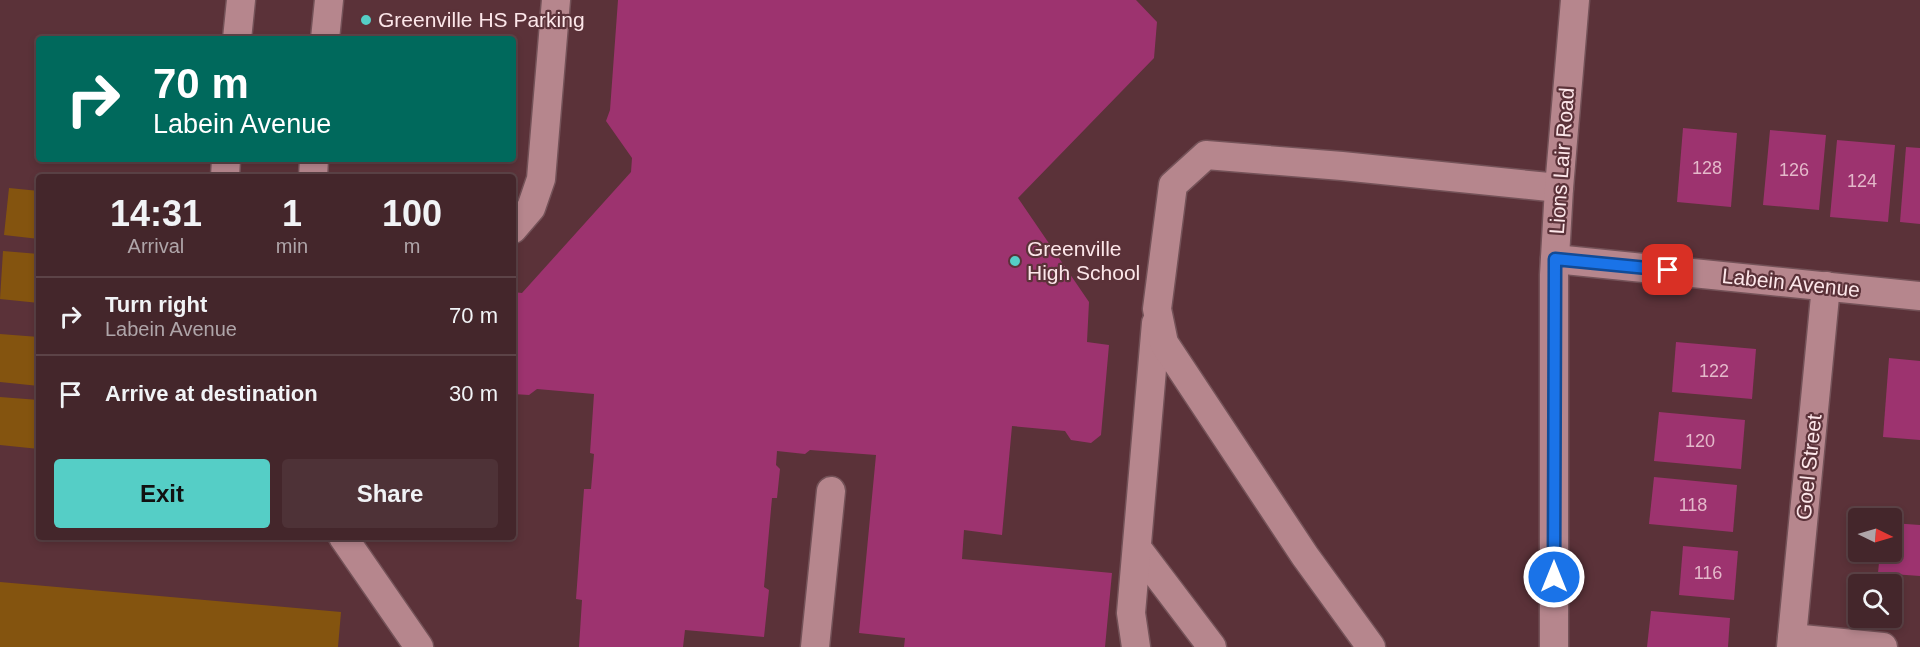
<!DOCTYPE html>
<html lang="en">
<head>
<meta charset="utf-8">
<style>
	body { margin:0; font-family:Arial,sans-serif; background:#4e3237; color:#f1f3f6; height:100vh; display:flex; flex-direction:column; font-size:22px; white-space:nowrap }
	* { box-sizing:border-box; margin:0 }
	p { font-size:20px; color:#afa5a9 }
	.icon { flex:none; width:33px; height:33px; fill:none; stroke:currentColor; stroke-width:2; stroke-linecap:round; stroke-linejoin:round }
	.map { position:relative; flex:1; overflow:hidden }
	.drawer { position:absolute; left:36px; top:174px; width:480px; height:366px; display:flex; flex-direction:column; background:#44262b; border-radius:6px; box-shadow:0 3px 9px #0003,0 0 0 2px #5c4347 }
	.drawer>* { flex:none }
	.guide { position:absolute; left:36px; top:36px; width:480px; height:126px; border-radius:6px; box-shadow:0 3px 9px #0003,0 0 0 2px #5c4347; background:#00695c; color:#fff; overflow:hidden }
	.needle { width:39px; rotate:95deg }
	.controls { position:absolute; left:1848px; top:508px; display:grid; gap:12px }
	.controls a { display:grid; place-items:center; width:54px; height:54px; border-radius:6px; background:#44262b; box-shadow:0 3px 9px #0003,0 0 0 2px #5c4347; font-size:30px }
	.pin { position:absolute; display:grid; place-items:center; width:51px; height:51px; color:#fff; margin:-26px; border-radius:12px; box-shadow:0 3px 9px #0006 }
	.me { position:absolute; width:66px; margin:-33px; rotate:0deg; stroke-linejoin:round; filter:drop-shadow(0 0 4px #0008) }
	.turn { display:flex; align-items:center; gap:21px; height:126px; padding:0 18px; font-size:27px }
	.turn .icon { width:78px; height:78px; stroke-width:2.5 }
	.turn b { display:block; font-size:42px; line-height:51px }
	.eta { display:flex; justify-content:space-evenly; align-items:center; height:102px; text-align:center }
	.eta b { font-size:36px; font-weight:700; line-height:42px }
	.primary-button { display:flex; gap:12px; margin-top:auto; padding:12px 18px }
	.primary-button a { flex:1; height:69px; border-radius:6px; background:#55cec6; color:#111; font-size:24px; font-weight:700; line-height:69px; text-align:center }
	.primary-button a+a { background:#4e3237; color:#f1f3f6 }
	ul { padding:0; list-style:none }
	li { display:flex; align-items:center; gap:18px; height:78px; padding:0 18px; border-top:2px solid #5c4347 }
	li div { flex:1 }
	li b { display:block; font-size:22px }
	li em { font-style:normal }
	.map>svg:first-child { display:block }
	.green { fill:#84540f }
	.building { fill:#9d336f }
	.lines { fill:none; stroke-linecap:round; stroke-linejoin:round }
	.minor-casing { stroke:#745258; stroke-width:31 }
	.minor { stroke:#b6868d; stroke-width:28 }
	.route-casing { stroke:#114b97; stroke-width:15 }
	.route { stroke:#1a73e8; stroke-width:10 }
	.poi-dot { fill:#55cec6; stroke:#5b3239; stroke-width:2 }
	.labels { text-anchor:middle; stroke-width:4.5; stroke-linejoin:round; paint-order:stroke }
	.number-label { font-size:18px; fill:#e4b9ca }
	.poi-label { font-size:21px; fill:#fce6e9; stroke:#5b3239; text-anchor:start }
	.street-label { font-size:21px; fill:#fce6e9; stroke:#5b3239 }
</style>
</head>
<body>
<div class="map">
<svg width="1920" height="647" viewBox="0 0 1920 647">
	<rect width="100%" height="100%" fill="#5b3239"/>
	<g class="green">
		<polygon points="9,188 39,191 39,239 4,235"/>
		<polygon points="3,251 39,254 39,303 0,299"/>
		<polygon points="0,334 39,337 39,386 0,382"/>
		<polygon points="0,397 39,400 39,449 0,445"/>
		<polygon points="0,582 341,612 338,647 0,647"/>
	</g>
	<g class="building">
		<polygon points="618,0 1136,0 1157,22 1154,58 1018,198 1089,302 1087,342 1109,345 1101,435 1091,443 1071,440 1065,431 1012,426 1002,535 964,530 962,559 1112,573 1105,647 904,647 905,638 859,633 876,455 810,450 805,454 777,451 776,465 780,469 777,498 772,498 764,587 769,590 764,637 685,630 683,647 579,647 582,600 576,599 584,489 591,489 594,454 590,453 594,394 537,389 529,395 513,394 513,292 522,293 631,172 632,158 606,121 610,110"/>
		<polygon points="1683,128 1737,133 1731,207 1677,202"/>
		<polygon points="1770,130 1826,135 1819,210 1763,205"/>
		<polygon points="1837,140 1895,145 1888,222 1830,217"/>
		<polygon points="1906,147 1920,148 1920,224 1900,222"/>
		<polygon points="1676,342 1756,349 1752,399 1672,392"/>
		<polygon points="1889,358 1920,361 1920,440 1883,437"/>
		<polygon points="1659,412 1745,420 1741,469 1654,461"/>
		<polygon points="1654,477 1737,485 1733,532 1649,524"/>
		<polygon points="1892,523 1920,525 1920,576 1878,573 1880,552 1892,552"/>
		<polygon points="1683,546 1738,551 1734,600 1679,595"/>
		<polygon points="1651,611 1730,618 1728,647 1647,647"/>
	</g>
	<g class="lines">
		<defs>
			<g id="minor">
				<polyline points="237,39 241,0"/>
				<polyline points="325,39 329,0"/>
				<polyline points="225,177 226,159"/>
				<polyline points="313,177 314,159"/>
				<polyline points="513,229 531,208 541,179 556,0"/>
				<polyline points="1555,259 1920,296"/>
				<polyline points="343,537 419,647"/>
				<polyline points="1137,548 1212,647"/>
				<polyline points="1792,638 1883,647"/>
				<polyline points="815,647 831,491"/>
				<polyline points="1136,647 1131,613 1156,323"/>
				<polyline points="1371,647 1305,556 1164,343 1157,309 1173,185 1206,155 1342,166 1559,188"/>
				<polyline points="1554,647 1554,275 1559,188 1575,0"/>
				<polyline points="1791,647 1826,286"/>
			</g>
		</defs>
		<use href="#minor" class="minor-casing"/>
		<use href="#minor" class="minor"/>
	</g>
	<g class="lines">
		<defs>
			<polyline id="route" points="1554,577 1555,259 1668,270"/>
		</defs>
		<use href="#route" class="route-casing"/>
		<use href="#route" class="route"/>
	</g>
	<g class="poi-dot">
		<circle cx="366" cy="20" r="6"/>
		<circle cx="1015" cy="261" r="6"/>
	</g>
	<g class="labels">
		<g class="number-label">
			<text x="1707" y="174">128</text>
			<text x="1794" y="176">126</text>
			<text x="1862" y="187">124</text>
			<text x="1714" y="377">122</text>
			<text x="1700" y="447">120</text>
			<text x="1693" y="511">118</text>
			<text x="1708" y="579">116</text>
		</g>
		<g class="poi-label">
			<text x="378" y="27">Greenville HS Parking</text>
			<text x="1027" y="256">Greenville<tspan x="1027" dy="24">High School</tspan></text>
		</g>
		<g class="street-label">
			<text transform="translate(1562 161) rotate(-86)" y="7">Lions Lair Road</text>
			<text transform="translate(1791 283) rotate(6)" y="7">Labein Avenue</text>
			<text transform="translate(1809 467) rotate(-84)" y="7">Goel Street</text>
		</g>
	</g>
</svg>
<div class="controls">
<a><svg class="needle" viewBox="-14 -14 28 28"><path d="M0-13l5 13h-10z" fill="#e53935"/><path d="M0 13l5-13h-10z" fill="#afa5a9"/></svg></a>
<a><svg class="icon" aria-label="search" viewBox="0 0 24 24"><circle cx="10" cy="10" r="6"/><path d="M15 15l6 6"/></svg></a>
</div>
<div class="pin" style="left:1668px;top:270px;background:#d93025"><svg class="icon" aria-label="arrive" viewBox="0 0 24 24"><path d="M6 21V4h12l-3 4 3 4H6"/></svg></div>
<svg class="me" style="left:1554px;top:577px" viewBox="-20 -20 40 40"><circle r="17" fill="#1a73e8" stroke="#fff" stroke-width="3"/><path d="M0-11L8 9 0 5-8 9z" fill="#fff"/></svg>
<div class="guide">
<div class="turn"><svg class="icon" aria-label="right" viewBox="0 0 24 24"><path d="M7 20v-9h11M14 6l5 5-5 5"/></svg><div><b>70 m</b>Labein Avenue</div></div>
</div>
<section class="drawer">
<div class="eta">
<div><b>14:31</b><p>Arrival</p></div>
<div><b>1</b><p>min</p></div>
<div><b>100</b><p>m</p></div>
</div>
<ul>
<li><svg class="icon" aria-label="right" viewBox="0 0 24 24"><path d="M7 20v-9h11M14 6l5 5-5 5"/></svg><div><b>Turn right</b><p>Labein Avenue</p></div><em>70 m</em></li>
<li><svg class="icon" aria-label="arrive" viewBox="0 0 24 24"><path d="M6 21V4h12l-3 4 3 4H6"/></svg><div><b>Arrive at destination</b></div><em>30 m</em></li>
</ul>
<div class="primary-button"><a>Exit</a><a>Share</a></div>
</section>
</div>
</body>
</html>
